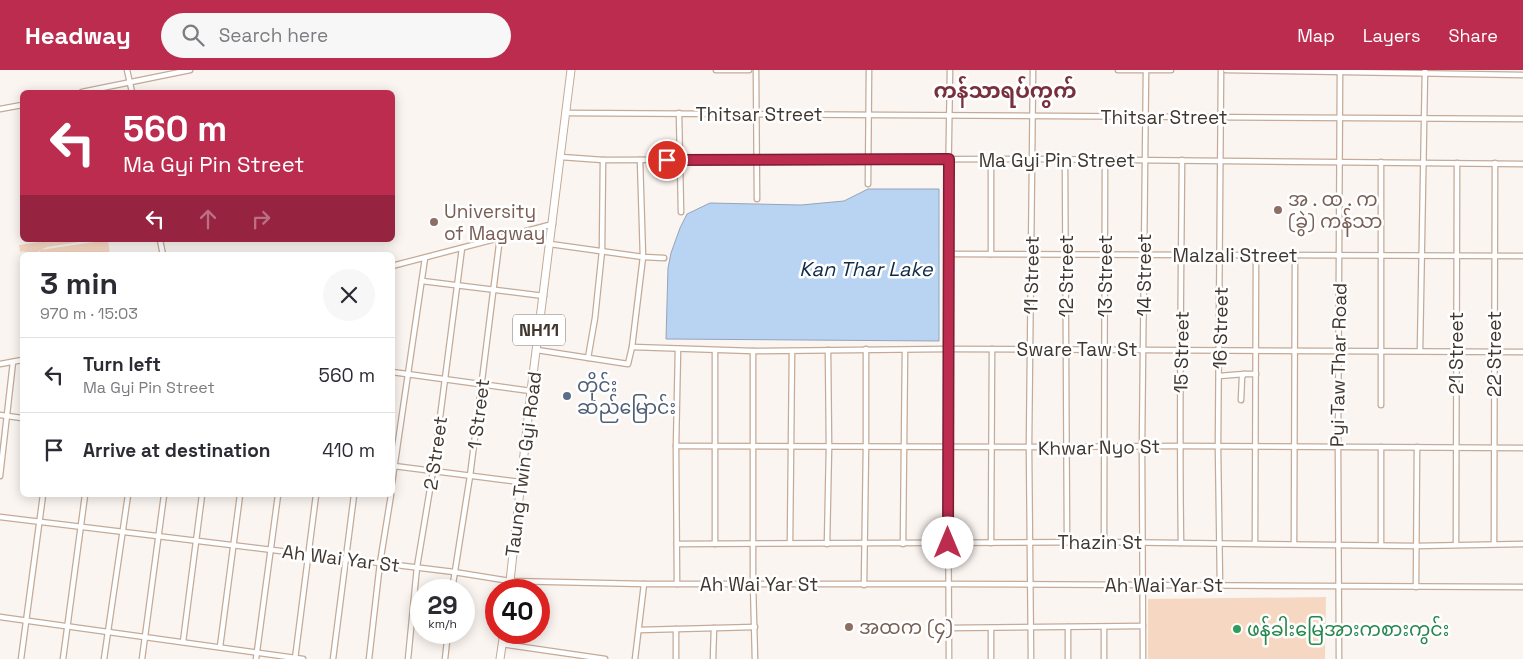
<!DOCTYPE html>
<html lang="en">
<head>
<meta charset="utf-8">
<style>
	body { margin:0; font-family:"Space Grotesk","Noto Sans Myanmar",sans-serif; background:#f7f7f7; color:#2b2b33; height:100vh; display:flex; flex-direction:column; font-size:19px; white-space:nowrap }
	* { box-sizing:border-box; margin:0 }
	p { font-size:16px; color:#7c7c81 }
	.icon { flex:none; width:28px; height:28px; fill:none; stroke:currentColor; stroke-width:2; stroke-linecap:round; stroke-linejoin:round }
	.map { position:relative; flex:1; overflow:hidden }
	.side { position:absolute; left:20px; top:182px; width:375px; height:245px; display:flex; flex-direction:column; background:#fff; border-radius:8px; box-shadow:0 2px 12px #0003 }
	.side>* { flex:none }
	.top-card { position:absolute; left:20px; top:20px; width:375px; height:152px; border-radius:8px; box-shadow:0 2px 12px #0003; background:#bc2c4f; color:#fff; overflow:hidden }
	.speed { position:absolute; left:410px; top:509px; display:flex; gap:10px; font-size:25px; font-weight:700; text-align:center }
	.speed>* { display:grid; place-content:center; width:65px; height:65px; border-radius:50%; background:#fff; box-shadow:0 2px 12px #0003; line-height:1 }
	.speed small { font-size:12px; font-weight:400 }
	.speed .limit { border:8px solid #d22; background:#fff; color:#111 }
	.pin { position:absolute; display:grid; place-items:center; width:42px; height:42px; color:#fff; margin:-21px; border:2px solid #fff; border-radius:50%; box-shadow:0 1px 5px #0007 }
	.me { position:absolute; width:55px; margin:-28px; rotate:0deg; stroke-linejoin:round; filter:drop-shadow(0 0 4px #0008) }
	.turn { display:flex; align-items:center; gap:18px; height:105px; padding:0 20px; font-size:22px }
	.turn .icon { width:65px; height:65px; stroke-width:2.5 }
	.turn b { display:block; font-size:35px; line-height:42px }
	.lanes { display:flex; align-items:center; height:48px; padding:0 20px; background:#0003; justify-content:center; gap:25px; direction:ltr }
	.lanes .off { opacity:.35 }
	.round { display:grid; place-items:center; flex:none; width:52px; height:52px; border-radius:26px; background:#f7f7f7 }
	.headline { display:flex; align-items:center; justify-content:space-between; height:85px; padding:0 20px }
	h1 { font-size:30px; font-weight:800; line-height:38px }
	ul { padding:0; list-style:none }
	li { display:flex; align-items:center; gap:15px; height:75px; padding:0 20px; border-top:1px solid #e1e1e2 }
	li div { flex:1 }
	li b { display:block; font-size:19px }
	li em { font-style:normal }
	header { display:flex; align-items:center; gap:30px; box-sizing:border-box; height:70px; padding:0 25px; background:#bc2c4f; color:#fff }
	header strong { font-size:24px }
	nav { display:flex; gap:28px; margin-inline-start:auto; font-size:18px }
	.search { width:350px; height:45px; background:#f7f7f7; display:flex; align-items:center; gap:12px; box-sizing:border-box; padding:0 18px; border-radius:28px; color:#7c7c81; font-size:19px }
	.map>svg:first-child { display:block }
	.green { fill:#f6d8c2 }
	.water { fill:#b9d3f2; stroke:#95a4b8 }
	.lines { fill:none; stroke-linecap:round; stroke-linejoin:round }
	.minor-casing { stroke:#c4aa97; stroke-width:7 }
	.highway-casing { stroke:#c4aa97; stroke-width:9 }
	.minor { stroke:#fff; stroke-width:4.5 }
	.highway { stroke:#fff; stroke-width:7 }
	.route-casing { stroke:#7a1d33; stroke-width:12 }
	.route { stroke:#bc2c4f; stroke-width:9 }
	.education-dot { fill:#8d6e63; stroke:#fff; stroke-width:2 }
	.service-dot { fill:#5c6f8a; stroke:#fff; stroke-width:2 }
	.leisure-dot { fill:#2e9e5b; stroke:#fff; stroke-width:2 }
	.labels { text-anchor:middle; stroke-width:5; stroke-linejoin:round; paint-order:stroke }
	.shield { fill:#fff; stroke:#7a736d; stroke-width:1 }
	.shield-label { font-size:18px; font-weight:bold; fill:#41372f }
	.street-label { font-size:19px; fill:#41372f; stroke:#fff }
	.education-label { font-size:19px; fill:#785e54; stroke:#fff; text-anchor:start }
	.service-label { font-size:19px; fill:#4e5e75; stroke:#fff; text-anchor:start }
	.leisure-label { font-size:19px; fill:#27864d; stroke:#fff; text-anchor:start }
	.water-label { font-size:20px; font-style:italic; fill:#0f2a47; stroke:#fff }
	.quarter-label { font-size:21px; font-weight:bold; fill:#78313c; stroke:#fff }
</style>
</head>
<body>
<header>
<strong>Headway</strong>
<div class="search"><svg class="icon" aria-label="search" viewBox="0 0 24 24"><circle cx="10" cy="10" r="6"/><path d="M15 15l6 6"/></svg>Search here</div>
<nav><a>Map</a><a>Layers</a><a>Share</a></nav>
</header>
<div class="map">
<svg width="1523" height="589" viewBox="0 0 1523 589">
	<rect width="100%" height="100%" fill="#fbf5f1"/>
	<g class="green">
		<polygon points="52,170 92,170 47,177 32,185 23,185 25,181 20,182 19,175"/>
		<polygon points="108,170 110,185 41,185 40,180"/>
		<polygon points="1326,527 1325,589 1148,589 1148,529"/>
	</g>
	<polygon class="water" points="868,119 939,119 939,271 666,269 668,198 671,183 680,158 687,144 710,133 801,135 844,131"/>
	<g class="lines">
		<defs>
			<g id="minor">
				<polyline points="127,0 132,22"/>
				<polyline points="716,0 749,0"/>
				<polyline points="756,0 757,129"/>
				<polyline points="1118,0 1171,0"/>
				<polyline points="1226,0 1523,5"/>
				<polyline points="82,22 190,0"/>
				<polyline points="0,39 22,35"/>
				<polyline points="566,43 1523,49"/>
				<polyline points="679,43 681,142"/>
				<polyline points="561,87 603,90 1032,89 1523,94"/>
				<polyline points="1065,89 1067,472"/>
				<polyline points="1381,92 1381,335"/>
				<polyline points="868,114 869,0"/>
				<polyline points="160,170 163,185"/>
				<polyline points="550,174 643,187 664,188"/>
				<polyline points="948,184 1523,186"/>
				<polyline points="991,184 991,89"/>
				<polyline points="392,196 553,154"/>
				<polyline points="422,211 544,226"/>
				<polyline points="632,277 753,281 947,279 1523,282"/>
				<polyline points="537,280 628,294 632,277 643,187 640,90"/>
				<polyline points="715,281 715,474"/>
				<polyline points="753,281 753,514 755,589"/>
				<polyline points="1420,281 1425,0"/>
				<polyline points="588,288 595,248 602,181 603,90"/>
				<polyline points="0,294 22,290"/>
				<polyline points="392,302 531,321"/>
				<polyline points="1219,306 1244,304"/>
				<polyline points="1241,330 1242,307 1244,304 1256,304"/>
				<polyline points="0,345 22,348"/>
				<polyline points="676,376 1029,377 1179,376 1523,378"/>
				<polyline points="394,396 520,412"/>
				<polyline points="0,406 13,292"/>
				<polyline points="392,413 425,188"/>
				<polyline points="0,447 454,502 510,511 644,514 949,514 1523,517"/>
				<polyline points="1104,472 1105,90"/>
				<polyline points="790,473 792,281"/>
				<polyline points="991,473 992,279"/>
				<path d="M1181,473c-2,-128 0,-255 1,-383"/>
				<polyline points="1255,473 1256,185"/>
				<polyline points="1294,473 1295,185"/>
				<polyline points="677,474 1104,472 1416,476 1523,474"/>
				<polyline points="827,474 829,377 828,280"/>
				<polyline points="903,474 905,280"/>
				<polyline points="1456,474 1457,93"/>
				<polyline points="1494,474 1495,93"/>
				<polyline points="1381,475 1381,377"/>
				<polyline points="677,514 676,376 678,279"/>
				<polyline points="864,515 866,376 866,279"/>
				<polyline points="1220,515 1218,377 1221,0"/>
				<polyline points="1416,517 1417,377"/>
				<polyline points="452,520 470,406 500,167"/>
				<polyline points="0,547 303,589"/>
				<polyline points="1068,557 1068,589"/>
				<polyline points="949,558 1143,556"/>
				<polyline points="639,560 755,557"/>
				<polyline points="183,572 202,425"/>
				<polyline points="502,574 605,589"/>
				<polyline points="220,577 240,425"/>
				<polyline points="21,589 43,425"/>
				<polyline points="63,589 85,425"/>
				<polyline points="104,589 128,425"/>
				<polyline points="142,589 164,425"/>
				<polyline points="256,589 278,425"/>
				<polyline points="295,589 316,425"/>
				<polyline points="333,589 354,425"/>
				<polyline points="369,589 380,493 391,425"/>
				<polyline points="408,589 417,497 433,401 462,178"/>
				<polyline points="445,589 448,562"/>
				<polyline points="635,589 644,514"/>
				<polyline points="676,589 676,559"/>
				<polyline points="713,589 714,558"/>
				<polyline points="949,589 947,192 950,0"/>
				<polyline points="991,589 991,558"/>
				<polyline points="1031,589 1029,377 1033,0"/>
				<polyline points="1104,589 1104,557"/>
				<polyline points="1143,589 1142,376 1146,0"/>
				<polyline points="1339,589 1338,377 1340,0"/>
			</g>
			<g id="highway">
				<polyline points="509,520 531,321 571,0"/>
				<polyline points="500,589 504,562"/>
			</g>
		</defs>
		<use href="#minor" class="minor-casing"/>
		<use href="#highway" class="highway-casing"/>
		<use href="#minor" class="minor"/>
		<use href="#highway" class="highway"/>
	</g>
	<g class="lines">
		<defs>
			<polyline id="route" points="667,90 949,89 948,473"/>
		</defs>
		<use href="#route" class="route-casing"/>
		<use href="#route" class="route"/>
	</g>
	<g class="education-dot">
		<circle cx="1278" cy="140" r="5"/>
		<circle cx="434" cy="152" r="5"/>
		<circle cx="849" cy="557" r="5"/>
	</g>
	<circle class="service-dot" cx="567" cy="326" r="5"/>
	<circle class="leisure-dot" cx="1237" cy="559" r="5"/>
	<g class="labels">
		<rect class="shield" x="513" y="244.5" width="52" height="31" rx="4"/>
		<g class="shield-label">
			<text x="539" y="266">NH11</text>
		</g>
		<g class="street-label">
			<text x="759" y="51">Thitsar Street</text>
			<text x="1164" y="54">Thitsar Street</text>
			<text x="1057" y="97">Ma Gyi Pin Street</text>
			<text x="1235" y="192">Malzali Street</text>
			<text transform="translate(1031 205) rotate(-89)" y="7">11 Street</text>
			<text transform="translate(1144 205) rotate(-90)" y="7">14 Street</text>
			<text transform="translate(1066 206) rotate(-90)" y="7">12 Street</text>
			<text transform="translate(1105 206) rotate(-90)" y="7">13 Street</text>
			<text transform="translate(1220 258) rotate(-89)" y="7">16 Street</text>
			<text x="1077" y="286">Sware Taw St</text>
			<text transform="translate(1181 282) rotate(-89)" y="7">15 Street</text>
			<text transform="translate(1456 283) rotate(-90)" y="7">21 Street</text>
			<text transform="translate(1494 284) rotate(-90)" y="7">22 Street</text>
			<text transform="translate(1338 295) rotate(-89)" y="7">Pyi Taw Thar Road</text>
			<text transform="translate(478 344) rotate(-83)" y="7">1 Street</text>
			<text transform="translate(1099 377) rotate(-1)" y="7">Khwar Nyo St</text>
			<text transform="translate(435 383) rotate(-82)" y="7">2 Street</text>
			<text transform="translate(523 394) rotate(-83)" y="7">Taung Twin Gyi Road</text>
			<text x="1100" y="479">Thazin St</text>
			<text transform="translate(341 488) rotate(7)" y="7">Ah Wai Yar St</text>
			<text x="759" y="521">Ah Wai Yar St</text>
			<text x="1164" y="522">Ah Wai Yar St</text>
		</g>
		<g class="education-label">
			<text x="1288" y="136">အ . ထ . က<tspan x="1288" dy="22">(ခွဲ) ကန်သာ</tspan></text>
			<text x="444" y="148">University<tspan x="444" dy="22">of Magway</tspan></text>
			<text x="859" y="564">အထက (၄)</text>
		</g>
		<g class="service-label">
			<text x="577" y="322">တိုင်း<tspan x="577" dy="22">ဆည်မြောင်း</tspan></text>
		</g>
		<g class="leisure-label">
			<text x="1247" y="566">ဖန်ခါးမြေအားကစားကွင်း</text>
		</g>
		<g class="water-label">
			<text x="866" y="206">Kan Thar Lake</text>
		</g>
		<g class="quarter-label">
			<text x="1005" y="28">ကန်သာရပ်ကွက်</text>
		</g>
	</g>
</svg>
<div class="speed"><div>29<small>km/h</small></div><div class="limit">40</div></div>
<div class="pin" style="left:667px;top:90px;background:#d93025"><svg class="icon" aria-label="arrive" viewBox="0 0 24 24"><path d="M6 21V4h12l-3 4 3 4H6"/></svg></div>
<svg class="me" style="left:948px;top:473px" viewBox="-20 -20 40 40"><circle r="19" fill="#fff"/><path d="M0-13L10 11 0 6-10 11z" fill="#bc2c4f"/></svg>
<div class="top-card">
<div class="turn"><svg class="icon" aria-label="left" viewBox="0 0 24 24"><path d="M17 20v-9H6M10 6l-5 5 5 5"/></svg><div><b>560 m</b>Ma Gyi Pin Street</div></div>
<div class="lanes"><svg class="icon" aria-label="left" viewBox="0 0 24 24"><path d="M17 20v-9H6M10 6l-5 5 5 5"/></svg><svg class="icon off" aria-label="ahead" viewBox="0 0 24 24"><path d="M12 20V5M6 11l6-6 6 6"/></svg><svg class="icon off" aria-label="right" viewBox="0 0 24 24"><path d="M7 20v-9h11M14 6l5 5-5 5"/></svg></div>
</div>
<section class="side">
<div class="headline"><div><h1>3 min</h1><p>970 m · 15:03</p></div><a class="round"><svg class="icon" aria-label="close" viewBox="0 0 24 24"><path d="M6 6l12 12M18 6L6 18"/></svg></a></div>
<ul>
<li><svg class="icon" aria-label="left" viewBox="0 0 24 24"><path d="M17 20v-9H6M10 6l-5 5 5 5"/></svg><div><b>Turn left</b><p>Ma Gyi Pin Street</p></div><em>560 m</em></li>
<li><svg class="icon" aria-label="arrive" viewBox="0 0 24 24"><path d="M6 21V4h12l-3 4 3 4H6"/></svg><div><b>Arrive at destination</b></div><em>410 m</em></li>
</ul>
</section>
</div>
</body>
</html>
